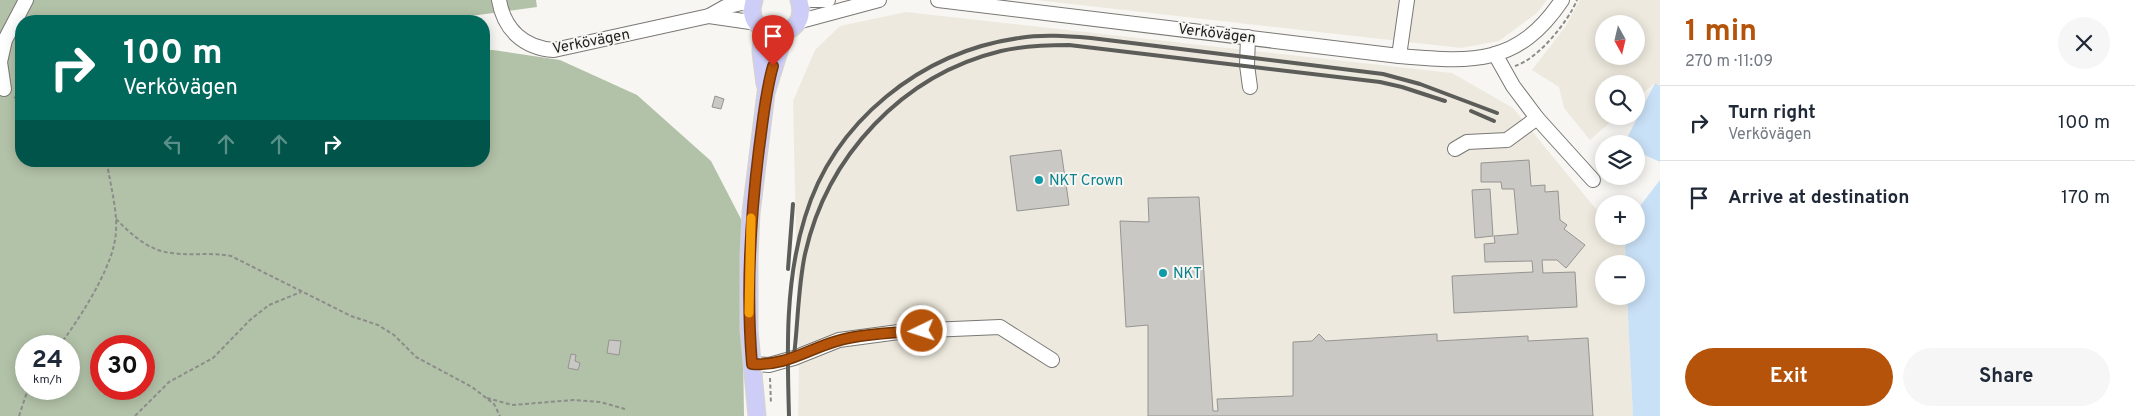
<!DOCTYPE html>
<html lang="en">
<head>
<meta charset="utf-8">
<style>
	body { margin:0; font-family:Overpass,sans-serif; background:#f6f6f7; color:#1f2937; height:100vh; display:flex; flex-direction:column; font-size:19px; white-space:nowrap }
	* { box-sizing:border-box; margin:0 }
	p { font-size:16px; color:#747a83 }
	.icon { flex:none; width:28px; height:28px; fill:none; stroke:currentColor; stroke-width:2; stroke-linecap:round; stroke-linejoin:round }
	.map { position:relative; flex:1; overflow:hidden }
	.side { display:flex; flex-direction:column; background:#fff; width:475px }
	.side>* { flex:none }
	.banner { position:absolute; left:15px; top:15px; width:475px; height:152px; border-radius:20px; box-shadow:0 2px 12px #0003; background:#00695c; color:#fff; overflow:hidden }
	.needle { width:32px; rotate:172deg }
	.controls { position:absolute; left:1595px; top:15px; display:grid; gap:10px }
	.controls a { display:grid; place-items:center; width:50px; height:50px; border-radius:50%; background:#fff; box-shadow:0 2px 12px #0003; font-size:25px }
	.speed { position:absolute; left:15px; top:335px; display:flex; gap:10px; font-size:25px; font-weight:700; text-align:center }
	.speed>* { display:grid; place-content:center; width:65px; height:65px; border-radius:50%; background:#fff; box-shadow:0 2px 12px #0003; line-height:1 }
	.speed small { font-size:12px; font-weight:400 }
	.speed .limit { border:8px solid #d22; background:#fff; color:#111 }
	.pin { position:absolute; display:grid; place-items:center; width:42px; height:42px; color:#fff; margin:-51px -21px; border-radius:50% 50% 50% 0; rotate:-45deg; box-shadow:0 0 5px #0007 }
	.pin .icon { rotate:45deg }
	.me { position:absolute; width:55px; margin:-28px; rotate:266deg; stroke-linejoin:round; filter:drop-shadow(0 0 4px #0008) }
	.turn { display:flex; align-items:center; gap:18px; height:105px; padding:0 25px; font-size:22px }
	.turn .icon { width:65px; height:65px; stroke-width:2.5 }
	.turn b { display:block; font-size:35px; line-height:42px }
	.lanes { display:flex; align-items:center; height:48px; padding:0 25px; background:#0003; justify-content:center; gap:25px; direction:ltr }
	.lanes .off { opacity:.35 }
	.round { display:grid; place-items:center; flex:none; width:52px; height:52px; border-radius:26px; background:#f6f6f7 }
	.headline { display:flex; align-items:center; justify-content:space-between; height:85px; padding:0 25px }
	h1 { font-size:30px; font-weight:700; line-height:38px; color:#b45309 }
	.primary-button { display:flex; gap:10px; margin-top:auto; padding:10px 25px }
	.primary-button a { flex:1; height:58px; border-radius:30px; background:#b45309; color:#fff; font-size:20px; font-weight:700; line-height:58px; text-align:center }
	.primary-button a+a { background:#f6f6f7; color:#1f2937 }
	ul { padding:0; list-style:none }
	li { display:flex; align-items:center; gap:15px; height:75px; padding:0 25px; border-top:1px solid #e0e1e3 }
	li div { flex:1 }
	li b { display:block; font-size:19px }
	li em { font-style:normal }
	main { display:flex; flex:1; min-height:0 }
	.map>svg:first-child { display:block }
	.built { fill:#ede9de; fill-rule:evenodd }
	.forest { fill:#b2c2a8; fill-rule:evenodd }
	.water { fill:#c9e1f7 }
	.building { fill:#c9c8c4; stroke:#959490 }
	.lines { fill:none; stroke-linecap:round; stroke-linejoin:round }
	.minor-casing { stroke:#7a7875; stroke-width:16 }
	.major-casing { stroke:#d3d3d2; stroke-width:19 }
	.path { stroke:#8c8c89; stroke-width:2; stroke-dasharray:4 2.5; stroke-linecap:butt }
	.minor { stroke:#fff; stroke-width:14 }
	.major { stroke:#cdcdf8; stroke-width:16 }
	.rail { stroke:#5c5c59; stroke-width:4 }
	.route-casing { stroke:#753606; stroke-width:12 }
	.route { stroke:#b45309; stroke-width:9 }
	.slow { stroke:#f59e0b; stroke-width:9 }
	.culture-dot { fill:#0f9aa8; stroke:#f7f6f2; stroke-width:2 }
	.labels { text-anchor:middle; stroke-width:4; stroke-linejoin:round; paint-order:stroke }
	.street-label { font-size:15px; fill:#21211f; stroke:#f7f6f2 }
	.culture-label { font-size:15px; fill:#0d838f; stroke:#f7f6f2; text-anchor:start }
</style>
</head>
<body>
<main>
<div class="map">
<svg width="1660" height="416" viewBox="0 0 1660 416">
	<rect width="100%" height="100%" fill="#f7f6f2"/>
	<g class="built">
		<polygon points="1036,0 1547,0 1537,13 1499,41 1461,48"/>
		<path d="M1580,0h80v86l-5,-3 -19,16v-15h-32v32h13l-27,24 -26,-32 -5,-21 -27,-17 33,-43zM1604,24h32v32h-32z"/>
		<polygon points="906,12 1452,73 1513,108 1604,219 1604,236 1617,236 1625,246 1626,264 1604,264 1604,296 1627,296 1633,416 798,416 799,372 793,101 815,50 840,26"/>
	</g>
	<path class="forest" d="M0,0h536l1,7 -104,14h-412v140h463v-111h9l67,10 77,35 74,66 30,58 3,197h-744zM26,346h43v43h-43zM101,346h43v43h-43z"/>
	<g class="water">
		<polygon points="1655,83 1660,86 1660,162 1636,151 1636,144 1624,144"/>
		<polygon points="1660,180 1660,416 1633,416 1627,296 1636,296 1636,264 1626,264 1625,246 1628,236 1636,236 1637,210"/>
	</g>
	<g class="building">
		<polygon points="715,96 724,99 721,109 712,107"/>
		<polygon points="1061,150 1069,205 1017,211 1010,156"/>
		<polygon points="1529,160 1531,186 1545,185 1545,192 1558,191 1560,220 1567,225 1564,229 1585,245 1566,268 1557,260 1542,260 1543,273 1575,272 1577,307 1454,313 1452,276 1533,272 1532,261 1485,262 1484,244 1495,243 1494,236 1518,234 1514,189 1502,189 1501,182 1481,182 1481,163"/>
		<polygon points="1490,189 1493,236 1475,238 1472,190"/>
		<polygon points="1199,197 1213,411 1218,411 1217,399 1293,396 1293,342 1312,341 1319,334 1326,341 1437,334 1437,341 1528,336 1528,341 1588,338 1593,416 1148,416 1148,325 1126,327 1120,221 1149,222 1148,198"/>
		<polygon points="609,340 621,341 619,355 607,353"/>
		<polygon points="571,354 576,355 575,361 580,363 578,370 568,368"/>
	</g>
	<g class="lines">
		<defs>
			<g id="minor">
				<path d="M499,0c5,30 25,48 55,50l155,-34 16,-9 29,-7"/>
				<polyline points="811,0 828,0"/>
				<path d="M938,0l461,56c72,6 118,11 163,-56"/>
				<polyline points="709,16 757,23"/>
				<polyline points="797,22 879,0"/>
				<polyline points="1248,37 1247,65 1250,87"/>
				<polyline points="1495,54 1513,86 1537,118 1593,180"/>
				<polyline points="1399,56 1407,0"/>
				<polyline points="4,89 0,62 5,40 26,0"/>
				<polyline points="1455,149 1467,142 1507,140 1537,118"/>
				<polyline points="752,364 769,365 794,358 839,340 906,331 1000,327 1052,360"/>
			</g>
			<g id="major">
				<path d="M754,0c-14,43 59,44 45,0"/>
				<polyline points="762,29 761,52 765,84"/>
				<polyline points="757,416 749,330 749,256 751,213 766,93 785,32"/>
			</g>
		</defs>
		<use href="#minor" class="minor-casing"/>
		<use href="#major" class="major-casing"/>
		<g class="path">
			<path d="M1515,66c23,-7 53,-44 62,-66"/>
			<polyline points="14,97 21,101"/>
			<path d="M116,219c16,16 33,32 56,34 20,3 39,-1 59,3l120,60 27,9 16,10 22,22 56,30 22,17 6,12"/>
			<path d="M59,346c19,-25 48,-70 55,-101 6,-24 -2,-52 -6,-76l-3,-8"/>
			<polyline points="770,378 771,404"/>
			<polyline points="487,398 512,405 574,400 600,402 625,409"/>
			<polyline points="19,416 28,389"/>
			<polyline points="135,416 169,382 213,358 250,320 269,305 301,292"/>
		</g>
		<use href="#minor" class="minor"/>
		<use href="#major" class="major"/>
		<g class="rail">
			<polyline points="1471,111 1494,121"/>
			<polyline points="788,269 793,204"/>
			<path d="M794,356c4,-33 4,-69 11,-102 22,-98 97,-179 196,-203 22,-5 45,-6 68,-6l311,37 22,5 43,14"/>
			<path d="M789,416c-2,-66 -4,-135 16,-199 29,-96 116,-165 214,-179 24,-4 48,-2 72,0l292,36 37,10 77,29"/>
		</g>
	</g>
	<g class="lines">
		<defs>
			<path id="route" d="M773,66c-8,28 -10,55 -14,83 -9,72 -13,143 -7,215 34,2 54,-14 85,-23 22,-7 62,-9 85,-10"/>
		</defs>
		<use href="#route" class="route-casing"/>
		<use href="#route" class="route"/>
		<polyline class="slow" points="749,313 751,218"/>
	</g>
	<g class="culture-dot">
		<circle cx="1039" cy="180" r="5"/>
		<circle cx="1163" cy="273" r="5"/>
	</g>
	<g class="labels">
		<g class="street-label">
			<text transform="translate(1217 33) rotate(7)" y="5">Verkövägen</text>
			<text transform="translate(591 41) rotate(-11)" y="5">Verkövägen</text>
		</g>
		<g class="culture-label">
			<text x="1049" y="185">NKT Crown</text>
			<text x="1173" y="278">NKT</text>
		</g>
	</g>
</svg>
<div class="controls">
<a><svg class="needle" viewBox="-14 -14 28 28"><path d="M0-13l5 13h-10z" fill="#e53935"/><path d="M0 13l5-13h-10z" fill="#747a83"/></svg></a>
<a><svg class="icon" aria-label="search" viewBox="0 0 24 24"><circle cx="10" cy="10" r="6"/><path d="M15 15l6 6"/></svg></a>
<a><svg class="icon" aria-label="layers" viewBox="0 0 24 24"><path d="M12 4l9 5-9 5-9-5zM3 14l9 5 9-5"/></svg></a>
<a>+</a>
<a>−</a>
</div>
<div class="speed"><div>24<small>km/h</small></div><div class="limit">30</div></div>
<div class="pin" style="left:773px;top:66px;background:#d93025"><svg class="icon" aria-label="arrive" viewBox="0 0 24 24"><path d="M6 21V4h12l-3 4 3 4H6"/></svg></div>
<svg class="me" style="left:922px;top:331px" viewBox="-20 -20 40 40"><circle r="17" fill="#b45309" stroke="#fff" stroke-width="3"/><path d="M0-11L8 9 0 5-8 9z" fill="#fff"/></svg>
<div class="banner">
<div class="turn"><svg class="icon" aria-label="right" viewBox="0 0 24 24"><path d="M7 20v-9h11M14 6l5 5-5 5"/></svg><div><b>100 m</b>Verkövägen</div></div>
<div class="lanes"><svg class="icon off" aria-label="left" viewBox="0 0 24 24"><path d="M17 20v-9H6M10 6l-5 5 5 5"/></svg><svg class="icon off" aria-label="ahead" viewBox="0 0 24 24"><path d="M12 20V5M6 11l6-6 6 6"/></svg><svg class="icon off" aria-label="ahead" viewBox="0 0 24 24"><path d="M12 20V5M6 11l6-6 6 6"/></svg><svg class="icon" aria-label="right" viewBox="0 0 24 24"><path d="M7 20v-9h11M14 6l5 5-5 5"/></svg></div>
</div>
</div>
<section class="side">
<div class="headline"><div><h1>1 min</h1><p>270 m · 11:09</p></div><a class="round"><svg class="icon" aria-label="close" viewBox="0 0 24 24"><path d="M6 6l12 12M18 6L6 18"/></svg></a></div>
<ul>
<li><svg class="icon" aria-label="right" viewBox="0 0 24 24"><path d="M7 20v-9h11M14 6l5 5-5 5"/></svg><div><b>Turn right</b><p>Verkövägen</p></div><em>100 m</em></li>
<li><svg class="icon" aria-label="arrive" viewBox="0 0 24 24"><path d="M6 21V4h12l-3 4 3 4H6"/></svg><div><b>Arrive at destination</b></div><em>170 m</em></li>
</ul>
<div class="primary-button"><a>Exit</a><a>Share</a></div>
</section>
</main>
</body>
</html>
